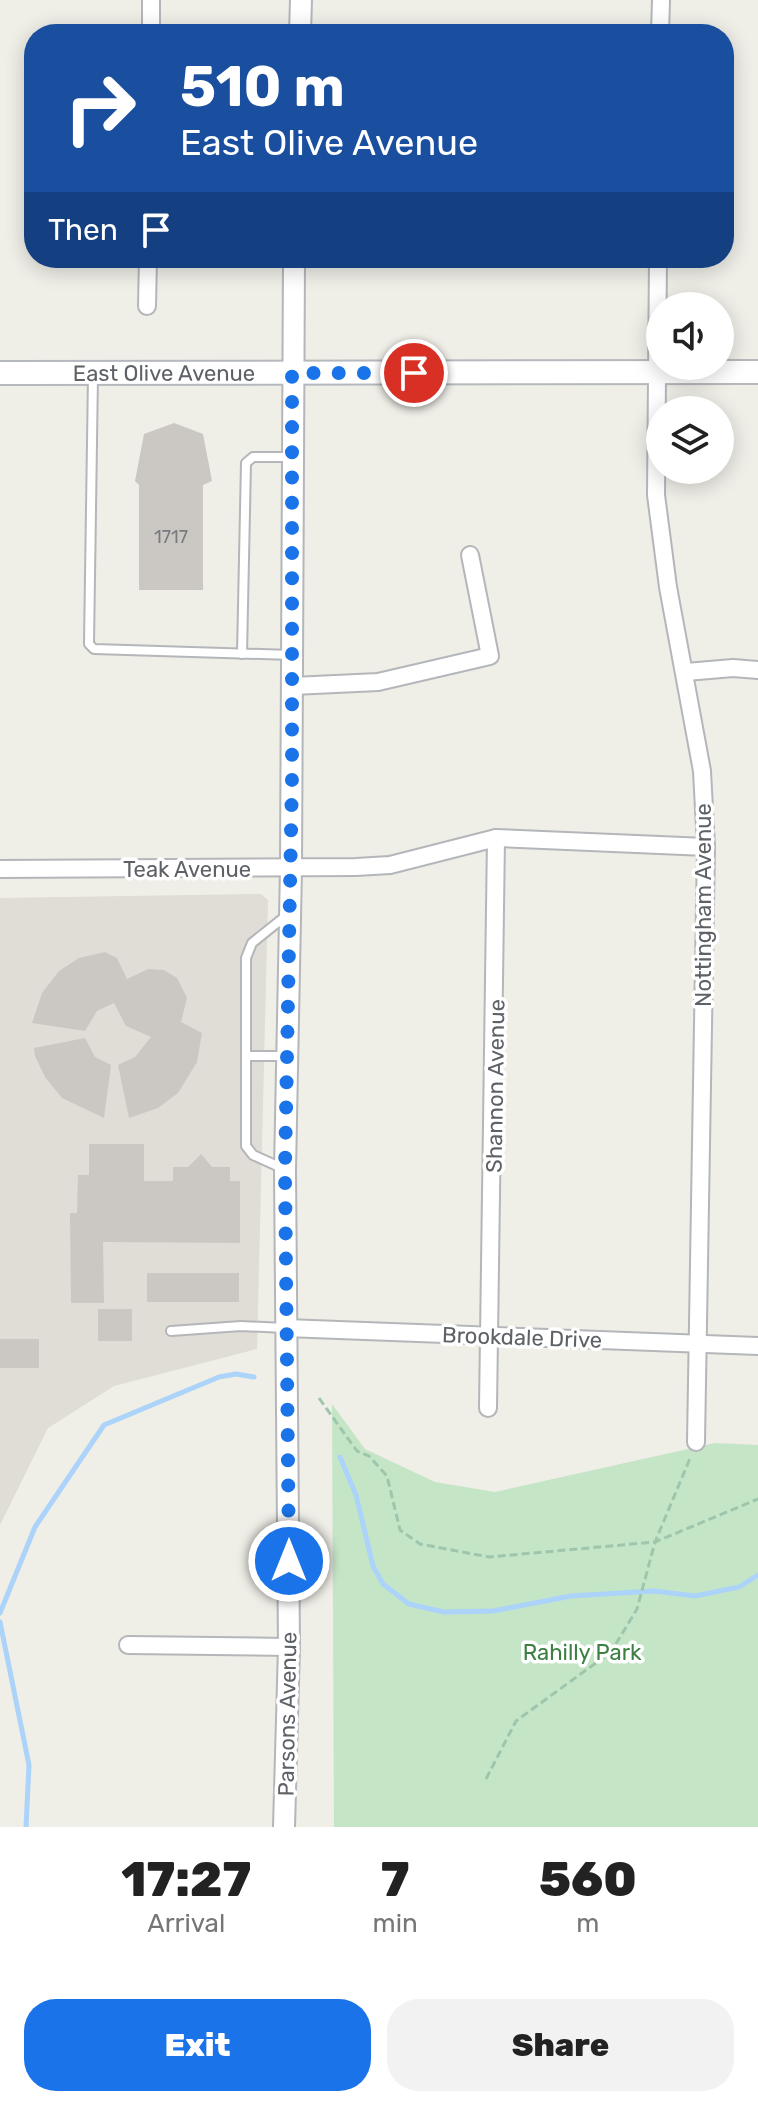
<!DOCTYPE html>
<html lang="en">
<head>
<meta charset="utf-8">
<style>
	body { margin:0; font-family:Rubik,sans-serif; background:#f2f2f2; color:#222; height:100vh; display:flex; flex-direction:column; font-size:30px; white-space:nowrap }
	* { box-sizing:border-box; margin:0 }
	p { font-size:26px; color:#767676 }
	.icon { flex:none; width:44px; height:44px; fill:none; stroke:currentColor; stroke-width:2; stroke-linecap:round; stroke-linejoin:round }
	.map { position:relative; height:1827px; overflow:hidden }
	.side { display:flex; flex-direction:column; background:#fff; flex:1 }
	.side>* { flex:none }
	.guide { position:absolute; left:24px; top:24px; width:710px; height:244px; border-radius:32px; box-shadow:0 4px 20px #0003; background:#1a4fa0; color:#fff; overflow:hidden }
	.fabs { position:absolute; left:646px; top:292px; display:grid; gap:16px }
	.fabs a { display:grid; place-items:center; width:88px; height:88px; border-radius:50%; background:#fff; box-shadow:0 4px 20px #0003; font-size:40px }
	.pin { position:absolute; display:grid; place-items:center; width:68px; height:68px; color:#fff; margin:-34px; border:4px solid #fff; border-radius:50%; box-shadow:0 2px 8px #0007 }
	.me { position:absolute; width:88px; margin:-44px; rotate:0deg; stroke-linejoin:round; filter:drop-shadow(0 0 6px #0008) }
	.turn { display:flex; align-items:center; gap:28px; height:168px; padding:0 24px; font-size:36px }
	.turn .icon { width:104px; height:104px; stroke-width:2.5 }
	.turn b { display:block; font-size:56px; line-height:68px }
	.then { display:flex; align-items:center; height:76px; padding:0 24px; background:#0003; gap:16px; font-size:30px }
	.eta { display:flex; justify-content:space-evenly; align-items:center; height:136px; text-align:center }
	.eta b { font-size:48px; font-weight:800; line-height:56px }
	.action { display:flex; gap:16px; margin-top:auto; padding:16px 24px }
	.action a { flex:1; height:92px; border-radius:32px; background:#1a73e8; color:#fff; font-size:32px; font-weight:800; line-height:92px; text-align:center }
	.action a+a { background:#f2f2f2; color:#222 }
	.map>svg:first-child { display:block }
	.education { fill:#dfddd5 }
	.green { fill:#c5e5c7 }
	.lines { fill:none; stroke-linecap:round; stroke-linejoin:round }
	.stream { stroke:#acd3f9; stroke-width:5 }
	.building { fill:#cbc8c4 }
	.service-casing { stroke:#b4b6ba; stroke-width:12 }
	.minor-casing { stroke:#b4b6ba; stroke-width:20 }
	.tertiary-casing { stroke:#b4b6ba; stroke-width:24 }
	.secondary-casing { stroke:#b5b8bd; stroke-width:26 }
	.path { stroke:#9ec6ac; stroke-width:3; stroke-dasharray:8 4; stroke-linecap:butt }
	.service { stroke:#fff; stroke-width:8 }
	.minor { stroke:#fff; stroke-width:16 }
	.tertiary { stroke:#fff; stroke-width:20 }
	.secondary { stroke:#fff; stroke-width:22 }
	.route { stroke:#1a73e8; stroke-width:14; stroke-dasharray:0 25.2 }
	.labels { text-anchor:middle; stroke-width:7; stroke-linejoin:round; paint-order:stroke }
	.number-label { font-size:18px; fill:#797b7e }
	.street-label { font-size:22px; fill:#5e6166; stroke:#fff }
	.park-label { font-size:22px; fill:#3b8041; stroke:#fff }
</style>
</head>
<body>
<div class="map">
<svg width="758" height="1827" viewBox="0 0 758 1827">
	<rect width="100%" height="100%" fill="#efeee7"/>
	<polygon class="education" points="261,894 268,900 257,1349 114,1386 48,1428 0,1525 0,898"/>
	<polygon class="green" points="332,1404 365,1449 435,1482 495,1492 715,1443 758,1445 758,1827 334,1827"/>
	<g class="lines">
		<g class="stream">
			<polyline points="340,1457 356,1495 373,1566 383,1584 409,1604 444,1612 493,1611 571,1596 654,1591 695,1596 739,1587 758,1575"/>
			<polyline points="0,1613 35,1527 104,1425 219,1377 236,1374 254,1377"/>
			<polyline points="0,1622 29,1765 26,1827"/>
		</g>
	</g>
	<g class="building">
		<polygon points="174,423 203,434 212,481 203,485 203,590 139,590 139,485 135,481 144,434"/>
		<polygon points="105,952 117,958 127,979 148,969 164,970 177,978 187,998 181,1022 202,1033 197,1062 178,1093 158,1108 129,1118 118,1065 135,1057 151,1037 126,1026 114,1003 97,1011 85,1031 32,1023 42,993 59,971 79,958"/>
		<polygon points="85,1038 95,1057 111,1065 104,1118 62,1098 45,1077 35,1056 34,1048"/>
		<polygon points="89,1144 144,1144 144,1181 173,1181 173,1167 188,1167 201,1154 212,1167 230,1167 230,1181 240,1181 240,1243 103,1242 104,1303 71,1303 70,1213 77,1213 78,1175 89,1175"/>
		<rect x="147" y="1273" width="92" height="29"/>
		<rect x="98" y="1309" width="34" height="32"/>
		<rect x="0" y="1339" width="39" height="29"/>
	</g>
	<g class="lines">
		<defs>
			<g id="service">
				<polyline points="93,375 89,644 94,649 292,655"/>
				<polyline points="242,654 246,463 253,457 291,457"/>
				<polyline points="246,1056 287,1056"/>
				<polyline points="284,1169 253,1155 246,1146 246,958 252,943 287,915"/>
				<polyline points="171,1331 241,1326 285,1328"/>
			</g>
			<g id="minor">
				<polyline points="151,34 151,0"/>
				<polyline points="660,34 661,0"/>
				<polyline points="658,258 656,495 668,587 702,771 706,847 696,1442"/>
				<polyline points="147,306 148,258"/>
				<polyline points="686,672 733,668 758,670"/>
				<polyline points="293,686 378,682 490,656 470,555"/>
				<polyline points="0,869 356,867 390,865 496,838 706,847"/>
				<polyline points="286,1328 758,1346"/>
				<polyline points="488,1408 496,838"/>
				<polyline points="128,1645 289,1647"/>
			</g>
			<g id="tertiary">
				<polyline points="300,34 301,0"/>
				<polyline points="284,1827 289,1647 285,1170 291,868 294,258"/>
			</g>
			<g id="secondary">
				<path id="s1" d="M0,373l758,-1"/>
			</g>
		</defs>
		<use href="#service" class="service-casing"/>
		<use href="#minor" class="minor-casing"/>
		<use href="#tertiary" class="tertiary-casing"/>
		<use href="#secondary" class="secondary-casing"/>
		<g class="path">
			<polyline points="319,1398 357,1451 369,1456 387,1476 400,1530 420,1544 489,1557 655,1542 758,1499"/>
			<polyline points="486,1779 516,1721 611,1652 637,1609 655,1542 691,1456"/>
		</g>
		<use href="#service" class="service"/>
		<use href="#minor" class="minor"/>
		<use href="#tertiary" class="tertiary"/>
		<use href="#secondary" class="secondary"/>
	</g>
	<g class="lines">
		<polyline class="route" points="289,1561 285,1170 292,777 292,373 414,373"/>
	</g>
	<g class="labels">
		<g class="number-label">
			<text x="171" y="543">1717</text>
		</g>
		<g class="street-label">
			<text dy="8" stroke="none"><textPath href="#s1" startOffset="164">East Olive Avenue</textPath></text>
			<text x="187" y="877">Teak Avenue</text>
			<text transform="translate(703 905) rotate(-90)" y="8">Nottingham Avenue</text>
			<text transform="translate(495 1086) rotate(-89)" y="8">Shannon Avenue</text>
			<text transform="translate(522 1337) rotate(2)" y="8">Brookdale Drive</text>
			<text transform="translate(287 1714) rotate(-89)" y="8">Parsons Avenue</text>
		</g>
		<g class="park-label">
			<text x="582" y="1660">Rahilly Park</text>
		</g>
	</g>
</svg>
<div class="fabs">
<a><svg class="icon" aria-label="sound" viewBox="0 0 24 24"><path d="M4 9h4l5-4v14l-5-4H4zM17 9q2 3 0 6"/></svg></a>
<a><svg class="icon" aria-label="layers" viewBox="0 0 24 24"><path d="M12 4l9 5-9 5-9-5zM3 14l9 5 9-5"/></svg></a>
</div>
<div class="pin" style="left:414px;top:373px;background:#d93025"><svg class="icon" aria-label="arrive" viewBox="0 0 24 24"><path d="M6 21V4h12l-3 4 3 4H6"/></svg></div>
<svg class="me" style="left:289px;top:1561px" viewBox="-20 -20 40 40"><circle r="17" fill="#1a73e8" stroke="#fff" stroke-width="3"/><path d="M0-11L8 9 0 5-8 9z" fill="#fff"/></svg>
<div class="guide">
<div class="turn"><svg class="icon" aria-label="right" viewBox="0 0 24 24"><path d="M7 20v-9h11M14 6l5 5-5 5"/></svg><div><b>510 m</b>East Olive Avenue</div></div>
<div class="then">Then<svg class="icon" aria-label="arrive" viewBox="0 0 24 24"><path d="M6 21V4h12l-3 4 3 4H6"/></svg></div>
</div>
</div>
<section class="side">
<div class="eta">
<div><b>17:27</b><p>Arrival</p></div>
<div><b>7</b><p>min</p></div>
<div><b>560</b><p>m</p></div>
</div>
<div class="action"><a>Exit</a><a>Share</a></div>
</section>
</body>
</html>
